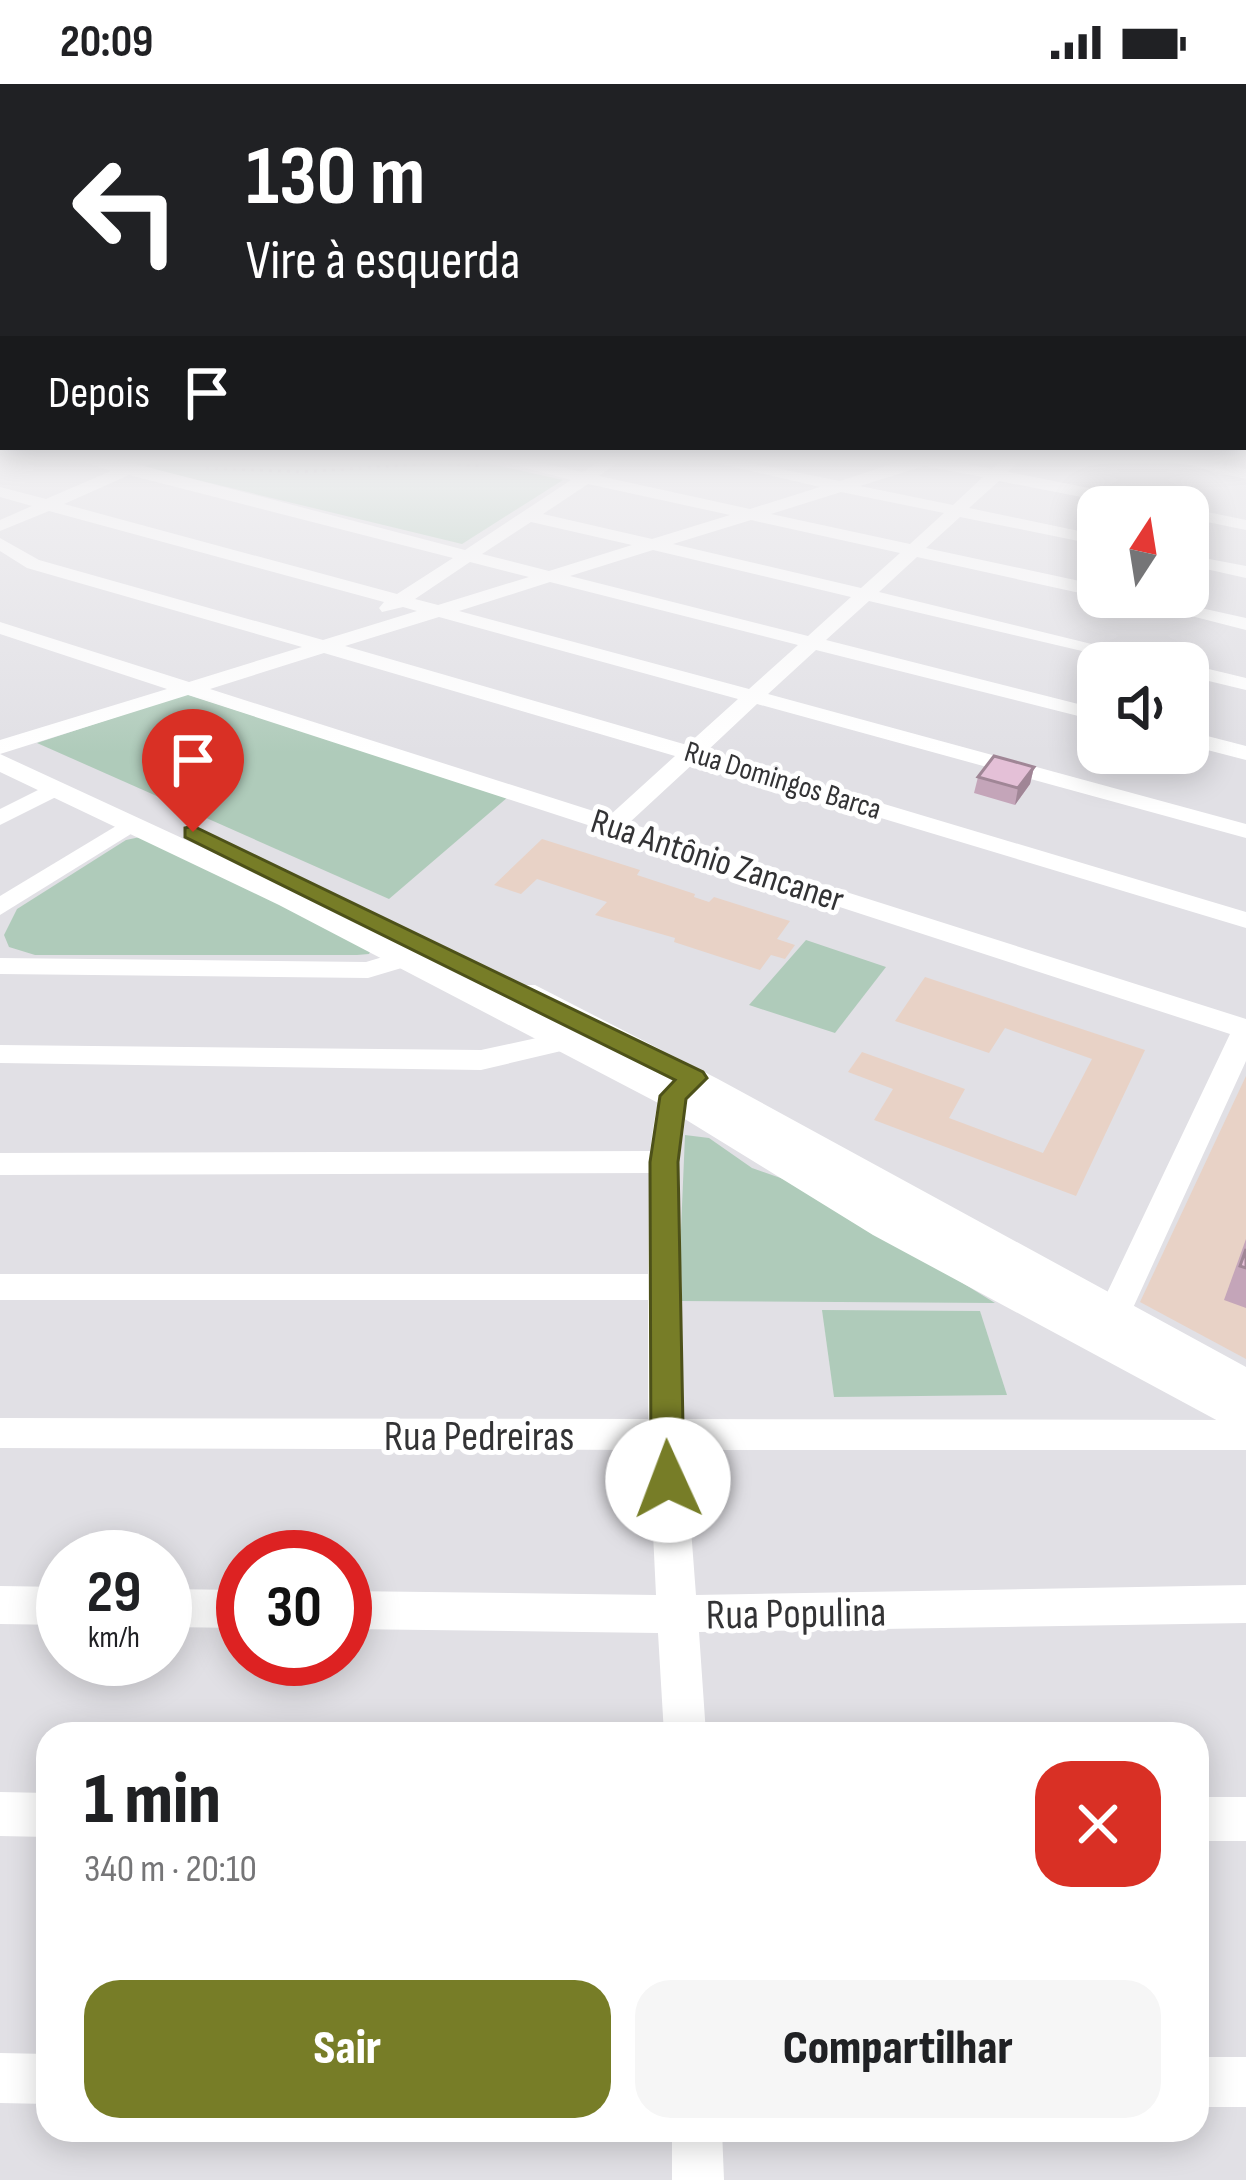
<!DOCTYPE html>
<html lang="pt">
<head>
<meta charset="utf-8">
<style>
	body { margin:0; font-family:"Sofia Sans Condensed",sans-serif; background:#f6f6f6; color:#202124; height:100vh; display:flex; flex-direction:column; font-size:45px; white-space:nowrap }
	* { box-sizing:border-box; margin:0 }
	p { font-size:39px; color:#757577 }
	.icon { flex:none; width:66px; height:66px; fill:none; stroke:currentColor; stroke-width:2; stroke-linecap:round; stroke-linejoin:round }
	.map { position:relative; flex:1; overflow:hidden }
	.details { position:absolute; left:36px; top:1638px; width:1173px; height:420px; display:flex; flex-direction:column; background:#fff; border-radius:36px; box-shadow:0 6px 30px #0003 }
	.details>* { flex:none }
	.hud { position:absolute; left:0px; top:0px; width:1248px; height:366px; box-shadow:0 6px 30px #0003; background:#202124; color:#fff; overflow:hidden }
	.needle { width:78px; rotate:12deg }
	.controls { position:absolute; left:1077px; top:402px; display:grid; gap:24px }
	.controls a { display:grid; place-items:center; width:132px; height:132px; border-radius:24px; background:#fff; box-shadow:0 6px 30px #0003; font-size:60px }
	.speed { position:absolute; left:36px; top:1446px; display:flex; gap:24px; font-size:60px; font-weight:700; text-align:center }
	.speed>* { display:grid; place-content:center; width:156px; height:156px; border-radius:50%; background:#fff; box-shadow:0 6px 30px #0003; line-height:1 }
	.speed small { font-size:30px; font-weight:400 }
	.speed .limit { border:18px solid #d22; background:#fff; color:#111 }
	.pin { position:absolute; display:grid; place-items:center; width:102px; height:102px; color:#fff; margin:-123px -51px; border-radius:50% 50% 50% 0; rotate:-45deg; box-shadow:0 0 12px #0007 }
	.pin .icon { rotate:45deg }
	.me { position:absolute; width:132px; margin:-66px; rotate:358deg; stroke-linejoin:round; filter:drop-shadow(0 0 9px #0008) }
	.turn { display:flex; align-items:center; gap:42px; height:252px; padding:0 48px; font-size:54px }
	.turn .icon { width:156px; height:156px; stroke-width:2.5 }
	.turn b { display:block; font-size:84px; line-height:102px }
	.then { display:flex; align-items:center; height:114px; padding:0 48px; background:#0003; gap:24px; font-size:45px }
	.round { display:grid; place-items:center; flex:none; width:126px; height:126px; border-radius:36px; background:#f6f6f6 }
	.summary { display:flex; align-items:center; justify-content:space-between; height:204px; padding:0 48px }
	h1 { font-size:72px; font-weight:800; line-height:90px }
	.button { display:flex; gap:24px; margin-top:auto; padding:24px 48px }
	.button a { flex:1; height:138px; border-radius:36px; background:#777d27; color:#fff; font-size:48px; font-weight:800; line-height:138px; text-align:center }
	.button a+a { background:#f6f6f6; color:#202124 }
	.status { display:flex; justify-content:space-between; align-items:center; height:84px; padding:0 60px; background:#fff; direction:ltr }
	.status svg { height:33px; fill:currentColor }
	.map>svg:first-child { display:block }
	.education { fill:#e8d2c6 }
	.green { fill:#afcbba }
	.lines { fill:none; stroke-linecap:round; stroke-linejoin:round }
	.path { stroke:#9e9ea2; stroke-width:3; stroke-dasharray:3 6; stroke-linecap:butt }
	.minor { fill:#fff; fill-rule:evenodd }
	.major { fill:#fff; fill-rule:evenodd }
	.wall { fill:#c4a5b9 }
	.shaded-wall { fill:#a08696 }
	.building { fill:#e4c0d7; stroke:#a08696; stroke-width:3 }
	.route { fill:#777d27; stroke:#4d5119; stroke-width:3 }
	.labels { text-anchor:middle; stroke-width:10; stroke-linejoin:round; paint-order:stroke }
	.far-street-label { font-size:30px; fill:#333335; stroke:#fff }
	.street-label { font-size:36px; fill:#333335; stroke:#fff }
	.near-street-label { font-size:42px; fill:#333335; stroke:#fff }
</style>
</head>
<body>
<div class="status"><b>20:09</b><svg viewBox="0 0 49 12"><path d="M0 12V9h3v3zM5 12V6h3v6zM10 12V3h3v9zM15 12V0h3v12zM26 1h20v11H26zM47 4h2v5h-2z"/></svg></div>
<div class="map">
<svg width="1246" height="2096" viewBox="0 0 1246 2096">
	<rect width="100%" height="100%" fill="#e1e0e5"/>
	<g class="education">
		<polygon points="542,755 640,786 637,791 695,810 694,813 709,818 714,813 790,837 777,855 795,861 785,875 771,871 760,886 674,858 675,854 595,831 607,818 537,795 521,810 494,801"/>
		<polygon points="925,893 1145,966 1076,1112 874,1036 893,1005 848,988 862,968 965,1005 949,1034 1043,1069 1092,975 1005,944 989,969 895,937"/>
		<polygon points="1246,992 1246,1275 1140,1218"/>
	</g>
	<g class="green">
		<polygon points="160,375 469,375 563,396 462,460 144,383"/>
		<polygon points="186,610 508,713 389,815 37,659"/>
		<polygon points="140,753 372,864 369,870 357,871 35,871 9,863 4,851 17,825 126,756"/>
		<polygon points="806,856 886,883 835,949 749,921"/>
		<polygon points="685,1051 709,1054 752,1084 809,1104 995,1219 678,1217"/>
		<polygon points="822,1226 980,1227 1007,1311 834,1313"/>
	</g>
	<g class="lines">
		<polyline class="path" points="206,384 302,388 437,379 481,382"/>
		<g class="minor">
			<path d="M75,375l57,4 333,87 106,-70 -80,-21h31l61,13 20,-13h19l-23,17 151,33 70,-22 -121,-28h32l109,22 66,-22h34l52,10 11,-10h18l-13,13 157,31 3,4h-35l-134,-26 -30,27 129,27v10l-138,-28 -34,31 172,37v12l-181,-40 -38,35 290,71h-36l-264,-62 -43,39 272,69v12l-282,-71 -48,44 478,130v14l-489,-134 -50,47 539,161v16l-551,-166 -66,61 617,196v42l-130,284 -12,4 -12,-4 -5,-10 143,-301 -1042,-339 -188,59v-14l167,-51 -167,-55v-12l189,60 113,-35 -275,-79 -27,-17v-13l39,22 284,80 94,-29 -14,-4 -21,5 -3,-4 5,-6 -335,-91 -49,20v-11l32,-14 -32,-9v-10l46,12 65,-28zM924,382l59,11 -30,28 -93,-19zM129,391l324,83 -56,36 -333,-90zM588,400l142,31 -78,24 -109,-25zM841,408l103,21 -34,31 -139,-30zM751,436l149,33 -39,35 -188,-44zM531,438l101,23 -83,26 -67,-17zM653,466l198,47 -43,39 -238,-60zM470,478l59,15 -91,28 -23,-6zM550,498l248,63 -49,44 -290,-78zM439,533l299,82 -51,46 -342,-99zM324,569l351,103 -66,60 -399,-127z"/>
			<polygon points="1159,375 1194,375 1246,385 1246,395"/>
			<polygon points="1188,424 1246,436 1246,446 1188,434"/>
			<polygon points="1188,471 1246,482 1246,494 1188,481"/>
			<polygon points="1117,513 1151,513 1246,534 1246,546"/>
			<polygon points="1188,580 1246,594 1246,606 1188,592"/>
			<polygon points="1188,647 1246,662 1246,676 1188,661"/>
			<polygon points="54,698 65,705 62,710 0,741 0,725"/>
			<polygon points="131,733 143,740 139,745 0,831 0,812"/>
			<polygon points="406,866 415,868 419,874 415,880 368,894 0,890 0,874 366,878"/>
			<polygon points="564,948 574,950 578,957 574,964 481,986 0,979 0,961 481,966"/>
			<path d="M689,987l14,10 -15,18 -9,63 5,257 562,1v30h-561l11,145 550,-10v38l-547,9 7,102h-42l-6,-101 -313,-4v-38l311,4 -7,-145 -649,-2v-30l648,1v-119h-648v-26h648l1,-101 -649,2v-22l650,-2c5,-30 4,-70 39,-80z"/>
			<polygon points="0,1502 63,1503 63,1541 0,1540"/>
			<polygon points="165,1505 243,1506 243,1544 165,1543"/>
			<polygon points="0,1708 48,1709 48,1753 0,1752"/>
			<rect x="1197" y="1713" width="49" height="44"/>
			<polygon points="0,1969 48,1970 48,2020 0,2019"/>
			<rect x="1197" y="1973" width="49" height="50"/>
			<polygon points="672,2046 722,2046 724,2096 672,2096"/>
		</g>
		<polygon class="major" points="0,670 301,809 511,915 507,908 511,901 535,901 718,995 1246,1283 1246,1352 873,1151 662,1021 279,821 0,688"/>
	</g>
	<g class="wall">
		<polygon points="1034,683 1030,700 1015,721 974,709 978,693"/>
		<polygon points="1246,1155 1246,1224 1224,1216"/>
	</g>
	<polygon class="shaded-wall" points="1034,683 1030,700 1015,721 1018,704"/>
	<g class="building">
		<polygon points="994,672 1034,683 1018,704 978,693"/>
		<polygon points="1246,1165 1246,1184 1240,1182"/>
	</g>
	<linearGradient id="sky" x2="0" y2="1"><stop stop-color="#7ba5d0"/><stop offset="0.56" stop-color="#f2f1f3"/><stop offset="1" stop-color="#f2f1f3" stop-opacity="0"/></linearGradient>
	<rect width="1246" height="669" fill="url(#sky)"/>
	<polygon class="route" points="193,742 703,988 707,994 686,1015 678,1078 684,1396 679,1406 668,1411 656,1406 651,1396 650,1078 660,1012 675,996 185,753 185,744"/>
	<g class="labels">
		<g class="far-street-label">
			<text transform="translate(783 696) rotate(17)" y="10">Rua Domingos Barca</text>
		</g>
		<g class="street-label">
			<text transform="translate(718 775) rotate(18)" y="13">Rua Antônio Zancaner</text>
		</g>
		<g class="near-street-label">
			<text x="479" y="1366">Rua Pedreiras</text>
			<text transform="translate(796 1528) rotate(-1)" y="15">Rua Populina</text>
		</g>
	</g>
</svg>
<div class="controls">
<a><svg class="needle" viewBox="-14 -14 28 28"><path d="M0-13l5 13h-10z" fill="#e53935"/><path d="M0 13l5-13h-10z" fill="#757577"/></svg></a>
<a><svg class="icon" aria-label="sound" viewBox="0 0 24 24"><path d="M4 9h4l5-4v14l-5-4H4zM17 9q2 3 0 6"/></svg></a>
</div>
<div class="speed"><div>29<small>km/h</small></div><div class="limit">30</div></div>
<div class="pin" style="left:193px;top:748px;background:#d93025"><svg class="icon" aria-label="arrive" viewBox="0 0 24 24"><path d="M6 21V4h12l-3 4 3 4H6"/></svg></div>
<svg class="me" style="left:668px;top:1396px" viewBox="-20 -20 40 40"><circle r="19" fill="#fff"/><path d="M0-13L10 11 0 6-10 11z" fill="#777d27"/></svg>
<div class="hud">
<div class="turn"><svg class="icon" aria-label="left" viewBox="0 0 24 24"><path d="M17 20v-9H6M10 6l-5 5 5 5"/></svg><div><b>130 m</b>Vire à esquerda</div></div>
<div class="then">Depois<svg class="icon" aria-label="arrive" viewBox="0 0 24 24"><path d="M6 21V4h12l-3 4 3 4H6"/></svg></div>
</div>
<section class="details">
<div class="summary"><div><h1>1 min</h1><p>340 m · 20:10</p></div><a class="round" style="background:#d93025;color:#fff"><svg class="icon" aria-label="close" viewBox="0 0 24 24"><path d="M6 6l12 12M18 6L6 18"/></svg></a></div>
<div class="button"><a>Sair</a><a>Compartilhar</a></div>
</section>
</div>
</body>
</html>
